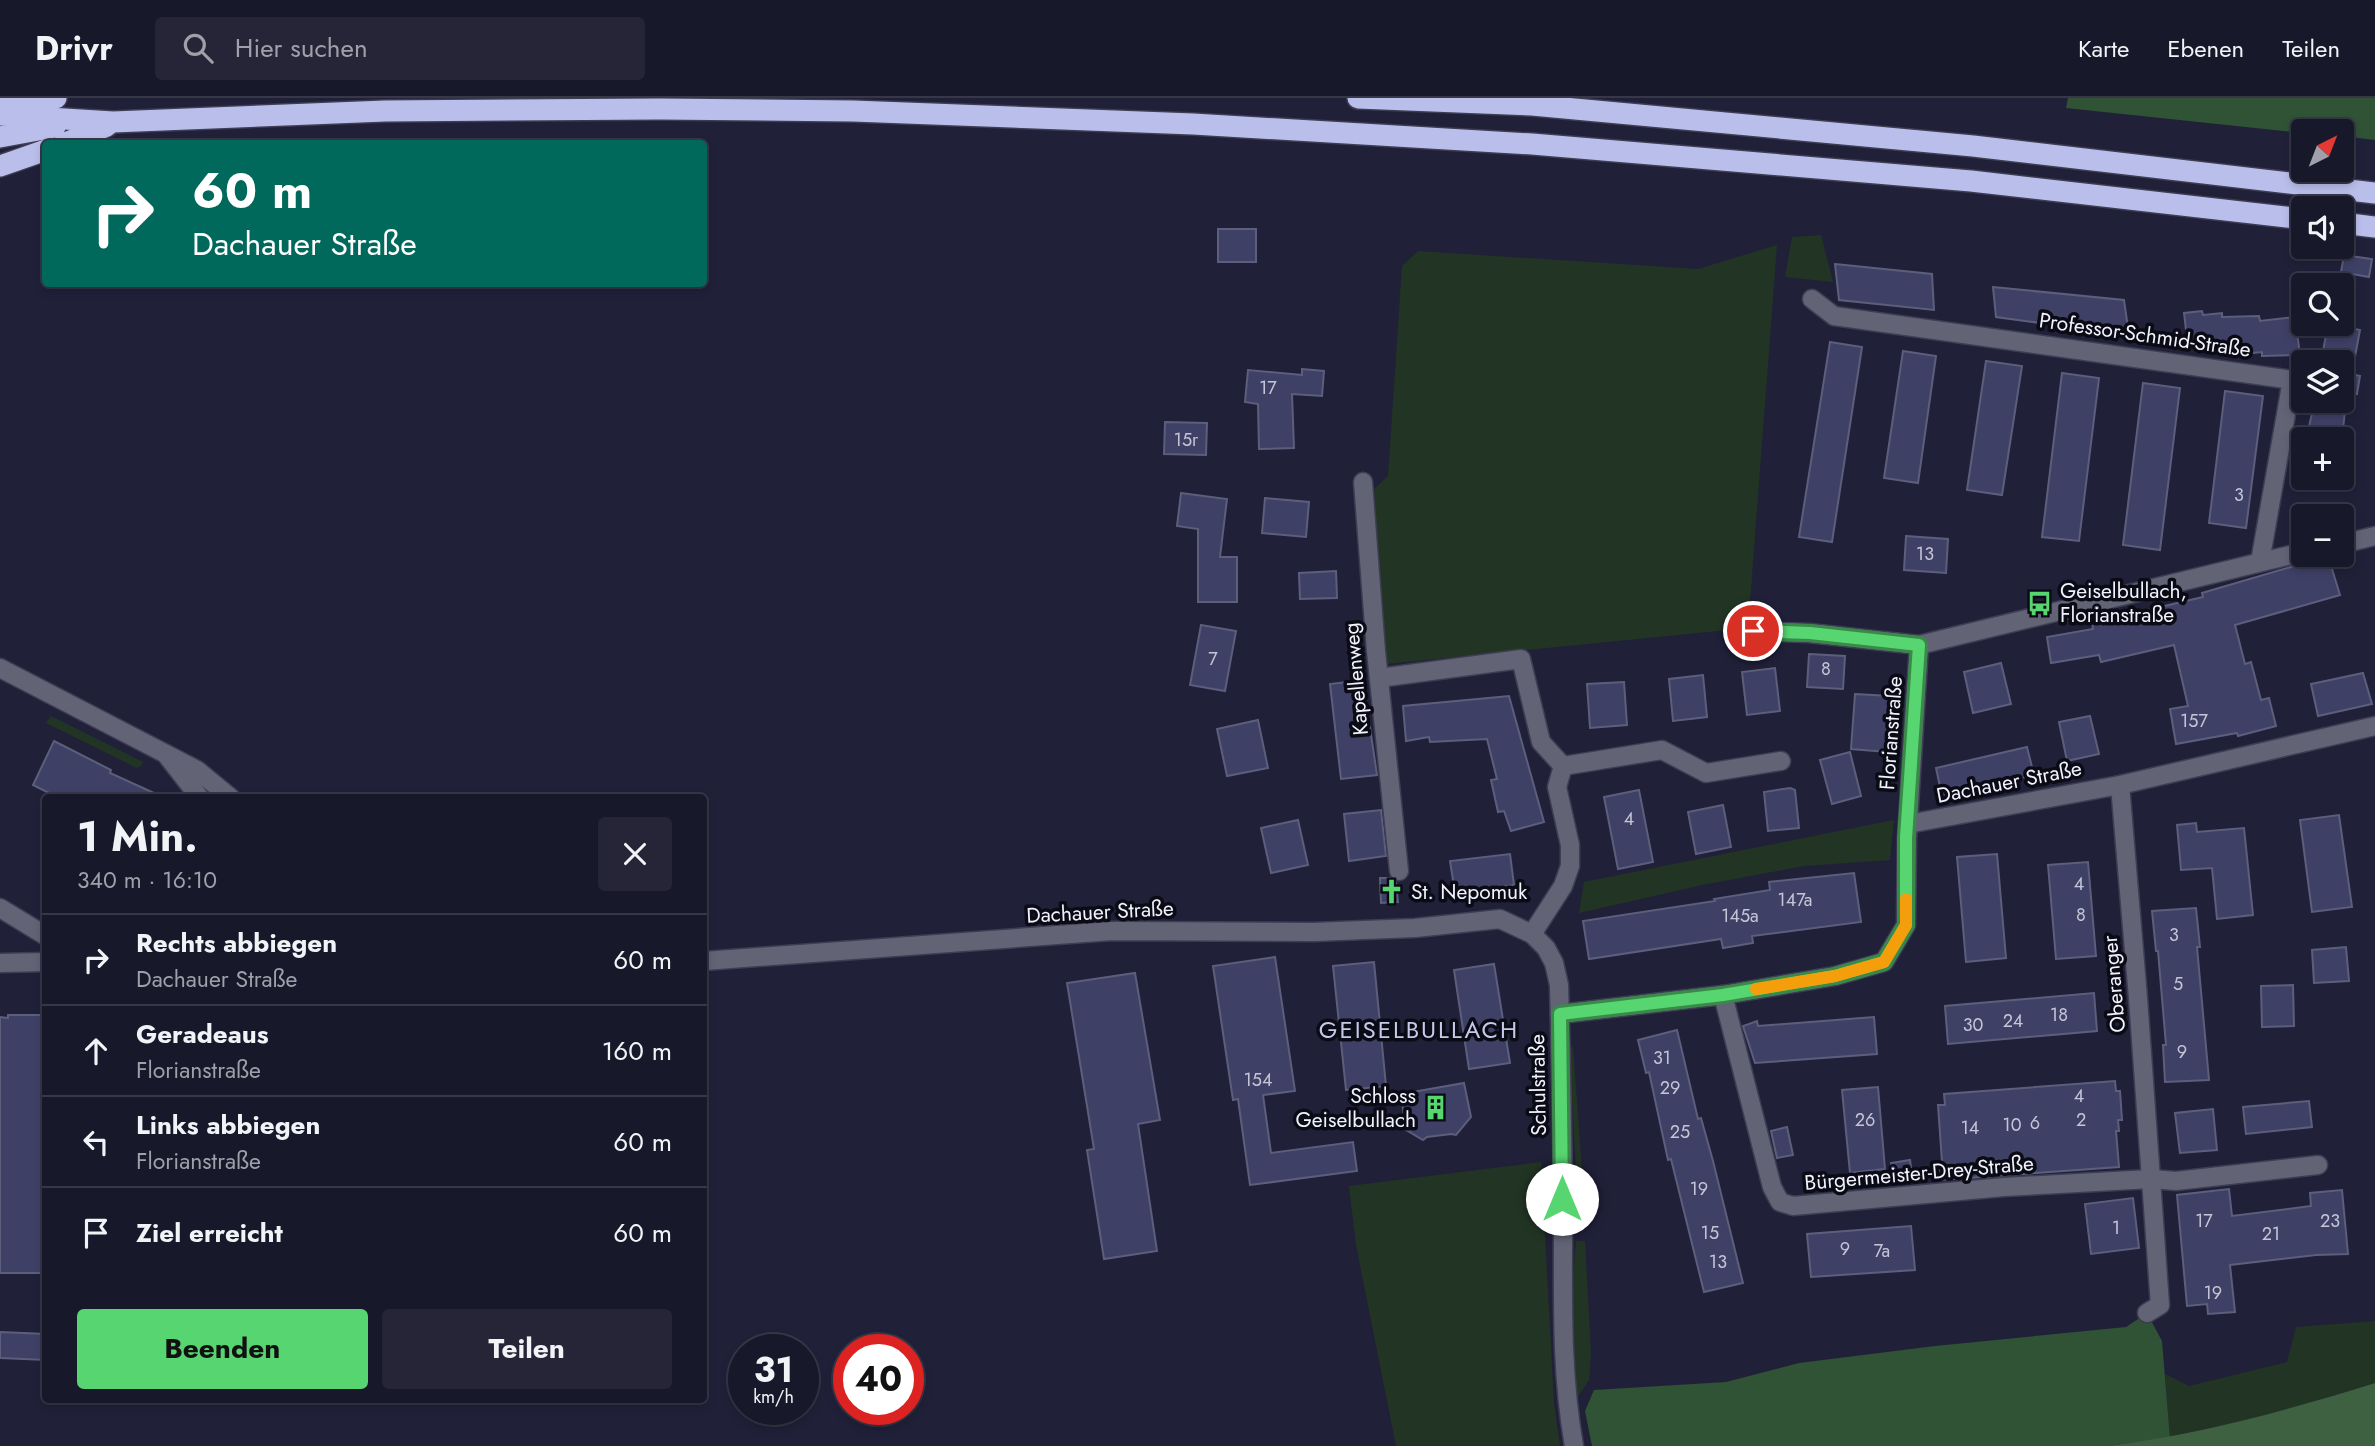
<!DOCTYPE html>
<html lang="de">
<head>
<meta charset="utf-8">
<style>
	body { margin:0; font-family:Jost,sans-serif; background:#252537; color:#f1f3f6; height:100vh; display:flex; flex-direction:column; font-size:26px; white-space:nowrap }
	* { box-sizing:border-box; margin:0 }
	p { font-size:23px; color:#9fa0a9 }
	.icon { flex:none; width:38px; height:38px; fill:none; stroke:currentColor; stroke-width:2; stroke-linecap:round; stroke-linejoin:round }
	.map { position:relative; flex:1; overflow:hidden }
	.sheet { position:absolute; left:42px; top:696px; width:665px; height:609px; display:flex; flex-direction:column; background:#18182b; border-radius:7px; box-shadow:0 4px 10px #0003,0 0 0 2px #363747 }
	.sheet>* { flex:none }
	.banner { position:absolute; left:42px; top:42px; width:665px; height:147px; border-radius:7px; box-shadow:0 4px 10px #0003,0 0 0 2px #363747; background:#00695c; color:#fff; overflow:hidden }
	.needle { width:46px; rotate:42deg }
	.tools { position:absolute; left:2291px; top:21px; display:grid; gap:14px }
	.tools a { display:grid; place-items:center; width:63px; height:63px; border-radius:7px; background:#18182b; box-shadow:0 4px 10px #0003,0 0 0 2px #363747; font-size:35px }
	.speed { position:absolute; left:728px; top:1236px; display:flex; gap:14px; font-size:35px; font-weight:700; text-align:center }
	.speed>* { display:grid; place-content:center; width:91px; height:91px; border-radius:50%; background:#18182b; box-shadow:0 4px 10px #0003,0 0 0 2px #363747; line-height:1 }
	.speed small { font-size:18px; font-weight:400 }
	.speed .limit { border:10px solid #d22; background:#fff; color:#111 }
	.pin { position:absolute; display:grid; place-items:center; width:60px; height:60px; color:#fff; margin:-30px; border:4px solid #fff; border-radius:50%; box-shadow:0 2px 7px #0007 }
	.me { position:absolute; width:77px; margin:-38px; rotate:0deg; stroke-linejoin:round; filter:drop-shadow(0 0 5px #0008) }
	.turn { display:flex; align-items:center; gap:24px; height:147px; padding:0 35px; font-size:32px }
	.turn .icon { width:91px; height:91px; stroke-width:2.5 }
	.turn b { display:block; font-size:49px; line-height:60px }
	.round { display:grid; place-items:center; flex:none; width:74px; height:74px; border-radius:7px; background:#252537 }
	.headline { display:flex; align-items:center; justify-content:space-between; height:119px; padding:0 35px }
	h1 { font-size:42px; font-weight:700; line-height:52px }
	.button { display:flex; gap:14px; margin-top:auto; padding:14px 35px }
	.button a { flex:1; height:80px; border-radius:7px; background:#57d570; color:#111; font-size:28px; font-weight:700; line-height:80px; text-align:center }
	.button a+a { background:#252537; color:#f1f3f6 }
	ul { padding:0; list-style:none }
	li { display:flex; align-items:center; gap:21px; height:91px; padding:0 35px; border-top:2px solid #363747 }
	li div { flex:1 }
	li b { display:block; font-size:26px }
	li em { font-style:normal }
	header { display:flex; align-items:center; gap:42px; box-sizing:border-box; height:98px; padding:0 35px; background:#18182b; border-bottom:2px solid #363747 }
	header strong { font-size:33px }
	nav { display:flex; gap:38px; margin-inline-start:auto; font-size:24px }
	.search { width:490px; height:63px; background:#252537; display:flex; align-items:center; gap:18px; box-sizing:border-box; padding:0 24px; border-radius:7px; color:#9fa0a9; font-size:26px }
	.map>svg:first-child { display:block }
	.green { fill:#223524 }
	.forest { fill:#305235 }
	.water { fill:#3e6142 }
	.building { fill:#3f4066; stroke:#5c5e7b; stroke-width:2 }
	.lines { fill:none; stroke-linecap:round; stroke-linejoin:round }
	.minor-casing { stroke:#3d3d54; stroke-width:21 }
	.highway-casing { stroke:#3d3d54; stroke-width:24 }
	.minor { stroke:#626476; stroke-width:18 }
	.highway { stroke:#babeeb; stroke-width:21 }
	.route-casing { stroke:#398a49; stroke-width:18 }
	.route { stroke:#57d570; stroke-width:12 }
	.slow { stroke:#f59e0b; stroke-width:12 }
	.labels { text-anchor:middle; stroke-width:7; stroke-linejoin:round; paint-order:stroke }
	.number-label { font-size:18px; fill:#c4c6d7 }
	.street-label { font-size:21px; fill:#f1f2fd; stroke:#0b0b16 }
	.poi-label { font-size:21px; fill:#f1f2fd; stroke:#0b0b16; text-anchor:start }
	.quarter-label { font-size:24px; letter-spacing:2px; fill:#c6c9ea; stroke:#0b0b16 }
</style>
</head>
<body>
<header>
<strong>Drivr</strong>
<div class="search"><svg class="icon" aria-label="search" viewBox="0 0 24 24"><circle cx="10" cy="10" r="6"/><path d="M15 15l6 6"/></svg>Hier suchen</div>
<nav><a>Karte</a><a>Ebenen</a><a>Teilen</a></nav>
</header>
<div class="map">
<svg width="2375" height="1348" viewBox="0 0 2375 1348">
	<rect width="100%" height="100%" fill="#202039"/>
	<g class="green">
		<polygon points="1821,137 1833,184 1785,179 1792,139"/>
		<polygon points="1777,147 1748,530 1385,566 1370,395 1388,378 1402,168 1418,153 1698,171"/>
		<polygon points="51,618 143,664 142,667 137,670 46,625"/>
		<polygon points="1894,722 1890,762 1804,768 1702,787 1579,815 1584,784"/>
		<polygon points="1573,949 1583,1088 1577,1088 1569,950"/>
		<polygon points="1541,1064 1554,1305 1560,1348 1396,1348 1356,1147 1349,1088"/>
		<path d="M1576,1143h9l6,113 -2,26 -12,18c-5,-53 -6,-104 -1,-157z"/>
		<polygon points="2375,1223 2375,1285 2275,1316 2170,1340 2165,1276 2189,1288 2287,1264 2296,1229"/>
	</g>
	<g class="forest">
		<polygon points="2068,0 2375,0 2375,42 2342,38 2342,33 2303,35 2066,10"/>
		<polygon points="2147,1215 2162,1243 2170,1340 2108,1348 1592,1348 1585,1313 1594,1292 1726,1284 1799,1265 1935,1248 2126,1229"/>
	</g>
	<path class="water" d="M2375,1285v63h-267c94,-12 177,-35 267,-63z"/>
	<g class="building">
		<rect x="1218" y="131" width="38" height="33"/>
		<polygon points="2344,157 2372,161 2369,179 2341,174"/>
		<polygon points="1835,166 1932,176 1934,212 1839,202"/>
		<polygon points="1993,189 2124,202 2129,237 1996,219"/>
		<polygon points="2202,213 2203,217 2222,215 2222,219 2259,218 2260,223 2295,219 2300,257 2262,258 2262,254 2244,256 2243,251 2225,253 2225,248 2206,251 2206,247 2188,249 2184,215"/>
		<polygon points="2328,226 2360,232 2354,264 2321,264"/>
		<polygon points="1830,244 1862,249 1832,444 1799,439"/>
		<polygon points="1903,253 1936,258 1918,385 1884,380"/>
		<polygon points="1986,263 2022,268 2002,397 1967,392"/>
		<polygon points="1302,271 1324,273 1322,298 1292,296 1294,350 1259,351 1258,306 1245,304 1248,272 1302,277"/>
		<polygon points="2342,274 2360,278 2357,296 2342,293"/>
		<polygon points="2062,275 2099,280 2079,443 2042,439"/>
		<polygon points="2143,285 2180,290 2160,452 2123,447"/>
		<polygon points="2225,293 2263,298 2246,430 2209,425"/>
		<polygon points="2315,303 2346,303 2342,341 2306,341"/>
		<polygon points="1165,324 1207,325 1206,357 1164,356"/>
		<polygon points="1181,395 1227,401 1220,459 1237,459 1237,504 1198,504 1198,431 1177,428"/>
		<polygon points="1265,400 1309,404 1306,439 1262,435"/>
		<polygon points="1906,438 1948,441 1946,475 1904,472"/>
		<polygon points="2328,458 2340,497 2235,527 2245,566 2251,564 2261,602 2269,600 2276,628 2238,638 2237,635 2176,646 2170,611 2188,608 2174,547 2101,564 2099,557 2051,565 2047,539 2093,531 2092,525 2203,499 2202,495"/>
		<polygon points="1336,473 1337,500 1300,501 1299,475"/>
		<polygon points="1201,527 1236,533 1225,593 1190,587"/>
		<polygon points="1809,556 1845,558 1843,591 1807,589"/>
		<polygon points="2001,565 2011,606 1973,615 1964,574"/>
		<polygon points="1775,570 1780,613 1747,617 1742,574"/>
		<polygon points="2363,575 2372,606 2318,618 2311,586"/>
		<polygon points="1703,577 1707,619 1673,623 1669,581"/>
		<polygon points="1363,582 1377,677 1341,681 1330,586"/>
		<polygon points="1624,584 1627,627 1590,630 1587,586"/>
		<polygon points="1855,596 1890,598 1887,654 1851,651"/>
		<polygon points="1509,598 1544,724 1511,733 1504,713 1498,714 1491,682 1497,681 1487,641 1430,644 1429,639 1406,643 1403,608"/>
		<polygon points="2090,618 2099,656 2067,663 2059,624"/>
		<polygon points="1258,622 1268,670 1227,678 1217,631"/>
		<polygon points="54,643 111,672 110,675 165,700 59,700 33,687"/>
		<polygon points="2027,649 2034,677 1942,698 1936,670"/>
		<polygon points="1850,654 1861,698 1832,706 1820,662"/>
		<polygon points="1790,690 1795,692 1799,730 1768,733 1764,694"/>
		<polygon points="1639,692 1653,764 1618,771 1604,699"/>
		<polygon points="1723,707 1731,749 1696,756 1688,714"/>
		<polygon points="1381,712 1386,758 1349,763 1344,716"/>
		<polygon points="2339,717 2352,809 2312,814 2300,722"/>
		<polygon points="1298,722 1308,767 1271,775 1261,730"/>
		<polygon points="2196,725 2197,734 2244,730 2253,817 2217,821 2212,770 2181,772 2177,727"/>
		<polygon points="1510,756 1514,787 1455,795 1450,763"/>
		<polygon points="1997,756 2006,860 1966,864 1957,759"/>
		<polygon points="2088,764 2096,858 2056,861 2048,767"/>
		<polygon points="1854,775 1861,824 1752,838 1753,845 1723,850 1721,841 1589,861 1583,823 1715,803 1714,801 1770,792 1769,784"/>
		<polygon points="1380,780 1391,780 1396,784 1398,804 1381,805"/>
		<polygon points="2196,810 2200,849 2197,849 2209,982 2165,984 2163,947 2166,947 2158,853 2156,853 2152,813"/>
		<polygon points="2346,849 2349,883 2314,885 2312,852"/>
		<polygon points="1275,859 1295,993 1263,997 1271,1055 1353,1044 1357,1073 1250,1087 1238,1001 1233,1002 1213,868"/>
		<polygon points="1374,864 1386,988 1346,992 1333,868"/>
		<polygon points="1494,866 1510,965 1469,971 1454,872"/>
		<polygon points="1135,875 1160,1022 1138,1026 1157,1153 1104,1161 1087,1052 1094,1051 1067,885"/>
		<polygon points="2293,887 2294,928 2262,929 2261,888"/>
		<polygon points="2094,895 2097,933 1948,946 1945,908"/>
		<polygon points="8,917 46,917 46,1175 0,1175 0,919 8,920"/>
		<polygon points="1874,919 1877,956 1755,965 1743,928 1757,923 1758,928"/>
		<polygon points="1677,932 1698,1021 1701,1020 1713,1063 1743,1185 1704,1194 1671,1061 1668,1062 1649,974 1646,975 1638,942"/>
		<polygon points="2115,983 2116,993 2120,993 2122,1022 2118,1022 2119,1033 2116,1033 2119,1069 1941,1082 1940,1064 1942,1064 1938,1007 1945,1007 1944,996"/>
		<polygon points="1464,985 1471,1019 1456,1037 1451,1036 1427,1039 1423,1042 1406,1032 1401,996"/>
		<polygon points="1878,989 1885,1071 1850,1075 1842,992"/>
		<polygon points="2309,1003 2312,1029 2246,1036 2243,1009"/>
		<polygon points="2213,1011 2217,1052 2180,1055 2175,1015"/>
		<polygon points="1787,1029 1793,1057 1777,1060 1771,1033"/>
		<polygon points="1910,1062 1913,1084 1894,1086 1891,1065"/>
		<polygon points="2229,1091 2232,1118 2311,1108 2310,1095 2342,1092 2348,1156 2316,1157 2230,1167 2235,1214 2208,1216 2207,1206 2187,1208 2177,1097"/>
		<polygon points="2133,1100 2139,1150 2091,1156 2085,1106"/>
		<polygon points="1911,1128 1915,1172 1811,1179 1807,1136"/>
		<polygon points="0,1234 46,1236 46,1262 0,1260"/>
	</g>
	<g class="lines">
		<defs>
			<g id="minor">
				<polyline points="1812,201 1834,218 2292,282 2260,464"/>
				<polyline points="1363,384 1376,553 1399,773"/>
				<polyline points="2342,446 2375,438"/>
				<polyline points="1753,533 1809,535 1919,547 2303,454"/>
				<polyline points="0,570 197,672 231,700"/>
				<polyline points="1379,580 1521,561 1541,644 1563,668 1557,689 1570,747 1570,768 1563,788 1532,836"/>
				<polyline points="168,659 200,700"/>
				<polyline points="1563,668 1662,652 1706,675 1781,663"/>
				<polyline points="2120,687 2138,900 2160,1207 2147,1215"/>
				<polyline points="1908,726 2120,687 2375,628"/>
				<polyline points="0,810 46,838"/>
				<path d="M704,863l408,-30 202,1 101,-4 85,-9 32,15 14,14 8,15 5,22c2,80 4,161 4,242 0,73 -2,146 11,219"/>
				<polyline points="0,865 46,864"/>
				<polyline points="1723,897 1772,1089 1780,1104 1793,1108 2004,1089 2151,1081 2176,1083 2318,1067"/>
				<polyline points="1560,916 1723,897 1835,878 1884,864 1906,827 1907,740 1919,547"/>
			</g>
			<g id="highway">
				<polyline points="1358,0 1532,7 1973,48 2375,95"/>
				<polyline points="0,10 56,0"/>
				<polyline points="0,17 113,24 385,13 659,11 853,13 1193,26 1532,46 1971,83 2303,121"/>
				<polyline points="0,39 55,29"/>
				<polyline points="63,46 107,28"/>
				<polyline points="0,68 46,52"/>
				<polyline points="2342,125 2375,129"/>
			</g>
		</defs>
		<use href="#minor" class="minor-casing"/>
		<use href="#highway" class="highway-casing"/>
		<use href="#minor" class="minor"/>
		<use href="#highway" class="highway"/>
	</g>
	<g class="lines">
		<defs>
			<polyline id="route" points="1562,1101 1560,916 1723,897 1835,878 1884,864 1906,827 1906,740 1919,547 1810,535 1753,533"/>
		</defs>
		<use href="#route" class="route-casing"/>
		<use href="#route" class="route"/>
		<polyline class="slow" points="1756,891 1835,878 1884,864 1906,827 1906,801"/>
	</g>
	<defs>
		<symbol id="bus-bare" viewBox="-9 -9 18 18"><path d="M-5-6H5V4H4V6H2V4H-2V6H-4V4H-5ZM-3.5-4V0h7V-4ZM-3.5 1.2v1.5H-2V1.2ZM2 1.2v1.5H3.5V1.2Z" fill="#57d570" stroke="#0b0b16" stroke-width="2.5" paint-order="stroke"/></symbol>
		<symbol id="church-bare" viewBox="-9 -9 18 18"><path d="M-1.2-6h2.4v3.5h3.3v2.4h-3.3V6h-2.4V-.1h-3.3v-2.4h3.3Z" fill="#57d570" stroke="#0b0b16" stroke-width="2.5" paint-order="stroke"/></symbol>
		<symbol id="building-bare" viewBox="-9 -9 18 18"><path d="M-4-6H4V6H1V3H-1V6H-4ZM-2.5-4.3h1.7v1.8h-1.7ZM.8-4.3h1.7v1.8H.8ZM-2.5-1h1.7V.8h-1.7ZM.8-1h1.7V.8H.8Z" fill="#57d570" stroke="#0b0b16" stroke-width="2.5" paint-order="stroke"/></symbol>
	</defs>
	<g fill-rule="evenodd">
		<use href="#bus-bare" x="2022" y="488" width="35" height="35"/>
		<use href="#church-bare" x="1374" y="776" width="35" height="35"/>
		<use href="#building-bare" x="1418" y="992" width="35" height="35"/>
	</g>
	<g class="labels">
		<g class="number-label">
			<text x="1268" y="296">17</text>
			<text x="1186" y="348">15r</text>
			<text x="2239" y="403">3</text>
			<text x="1925" y="462">13</text>
			<text x="1213" y="567">7</text>
			<text x="1826" y="577">8</text>
			<text x="2194" y="629">157</text>
			<text x="1629" y="727">4</text>
			<text x="2079" y="792">4</text>
			<text x="1795" y="808">147a</text>
			<text x="2081" y="823">8</text>
			<text x="1740" y="824">145a</text>
			<text x="2174" y="843">3</text>
			<text x="2178" y="892">5</text>
			<text x="2059" y="923">18</text>
			<text x="2013" y="929">24</text>
			<text x="1973" y="933">30</text>
			<text x="2182" y="960">9</text>
			<text x="1662" y="966">31</text>
			<text x="1258" y="988">154</text>
			<text x="1670" y="996">29</text>
			<text x="2079" y="1004">4</text>
			<text x="1865" y="1028">26</text>
			<text x="2081" y="1028">2</text>
			<text x="2035" y="1031">6</text>
			<text x="2012" y="1033">10</text>
			<text x="1970" y="1036">14</text>
			<text x="1680" y="1040">25</text>
			<text x="1699" y="1097">19</text>
			<text x="2204" y="1129">17</text>
			<text x="2330" y="1129">23</text>
			<text x="2116" y="1136">1</text>
			<text x="1710" y="1141">15</text>
			<text x="2271" y="1142">21</text>
			<text x="1845" y="1157">9</text>
			<text x="1882" y="1159">7a</text>
			<text x="1718" y="1170">13</text>
			<text x="2213" y="1201">19</text>
		</g>
		<g class="street-label">
			<text transform="translate(2145 237) rotate(8)" y="7">Professor-Schmid-Straße</text>
			<text transform="translate(1356 581) rotate(-95)" y="7">Kapellenweg</text>
			<text transform="translate(1891 635) rotate(-86)" y="7">Florianstraße</text>
			<text transform="translate(2009 684) rotate(-11)" y="7">Dachauer Straße</text>
			<text transform="translate(1100 814) rotate(-3)" y="7">Dachauer Straße</text>
			<text transform="translate(2114 886) rotate(-95)" y="7">Oberanger</text>
			<text transform="translate(1538 987) rotate(-91)" y="7">Schulstraße</text>
			<text transform="translate(1919 1075) rotate(-5)" y="7">Bürgermeister-Drey-Straße</text>
		</g>
		<g class="poi-label">
			<text x="2060" y="500">Geiselbullach,<tspan x="2060" dy="24">Florianstraße</tspan></text>
			<text x="1411" y="801">St. Nepomuk</text>
			<text x="1416" y="1005" text-anchor="end">Schloss<tspan x="1416" dy="24">Geiselbullach</tspan></text>
		</g>
		<g class="quarter-label">
			<text x="1419" y="940">GEISELBULLACH</text>
		</g>
	</g>
</svg>
<div class="tools">
<a><svg class="needle" viewBox="-14 -14 28 28"><path d="M0-13l5 13h-10z" fill="#e53935"/><path d="M0 13l5-13h-10z" fill="#9fa0a9"/></svg></a>
<a><svg class="icon" aria-label="sound" viewBox="0 0 24 24"><path d="M4 9h4l5-4v14l-5-4H4zM17 9q2 3 0 6"/></svg></a>
<a><svg class="icon" aria-label="search" viewBox="0 0 24 24"><circle cx="10" cy="10" r="6"/><path d="M15 15l6 6"/></svg></a>
<a><svg class="icon" aria-label="layers" viewBox="0 0 24 24"><path d="M12 4l9 5-9 5-9-5zM3 14l9 5 9-5"/></svg></a>
<a>+</a>
<a>−</a>
</div>
<div class="speed"><div>31<small>km/h</small></div><div class="limit">40</div></div>
<div class="pin" style="left:1753px;top:533px;background:#d93025"><svg class="icon" aria-label="arrive" viewBox="0 0 24 24"><path d="M6 21V4h12l-3 4 3 4H6"/></svg></div>
<svg class="me" style="left:1562px;top:1101px" viewBox="-20 -20 40 40"><circle r="19" fill="#fff"/><path d="M0-13L10 11 0 6-10 11z" fill="#57d570"/></svg>
<div class="banner">
<div class="turn"><svg class="icon" aria-label="right" viewBox="0 0 24 24"><path d="M7 20v-9h11M14 6l5 5-5 5"/></svg><div><b>60 m</b>Dachauer Straße</div></div>
</div>
<section class="sheet">
<div class="headline"><div><h1>1 Min.</h1><p>340 m · 16:10</p></div><a class="round"><svg class="icon" aria-label="close" viewBox="0 0 24 24"><path d="M6 6l12 12M18 6L6 18"/></svg></a></div>
<ul>
<li><svg class="icon" aria-label="right" viewBox="0 0 24 24"><path d="M7 20v-9h11M14 6l5 5-5 5"/></svg><div><b>Rechts abbiegen</b><p>Dachauer Straße</p></div><em>60 m</em></li>
<li><svg class="icon" aria-label="ahead" viewBox="0 0 24 24"><path d="M12 20V5M6 11l6-6 6 6"/></svg><div><b>Geradeaus</b><p>Florianstraße</p></div><em>160 m</em></li>
<li><svg class="icon" aria-label="left" viewBox="0 0 24 24"><path d="M17 20v-9H6M10 6l-5 5 5 5"/></svg><div><b>Links abbiegen</b><p>Florianstraße</p></div><em>60 m</em></li>
<li><svg class="icon" aria-label="arrive" viewBox="0 0 24 24"><path d="M6 21V4h12l-3 4 3 4H6"/></svg><div><b>Ziel erreicht</b></div><em>60 m</em></li>
</ul>
<div class="button"><a>Beenden</a><a>Teilen</a></div>
</section>
</div>
</body>
</html>
